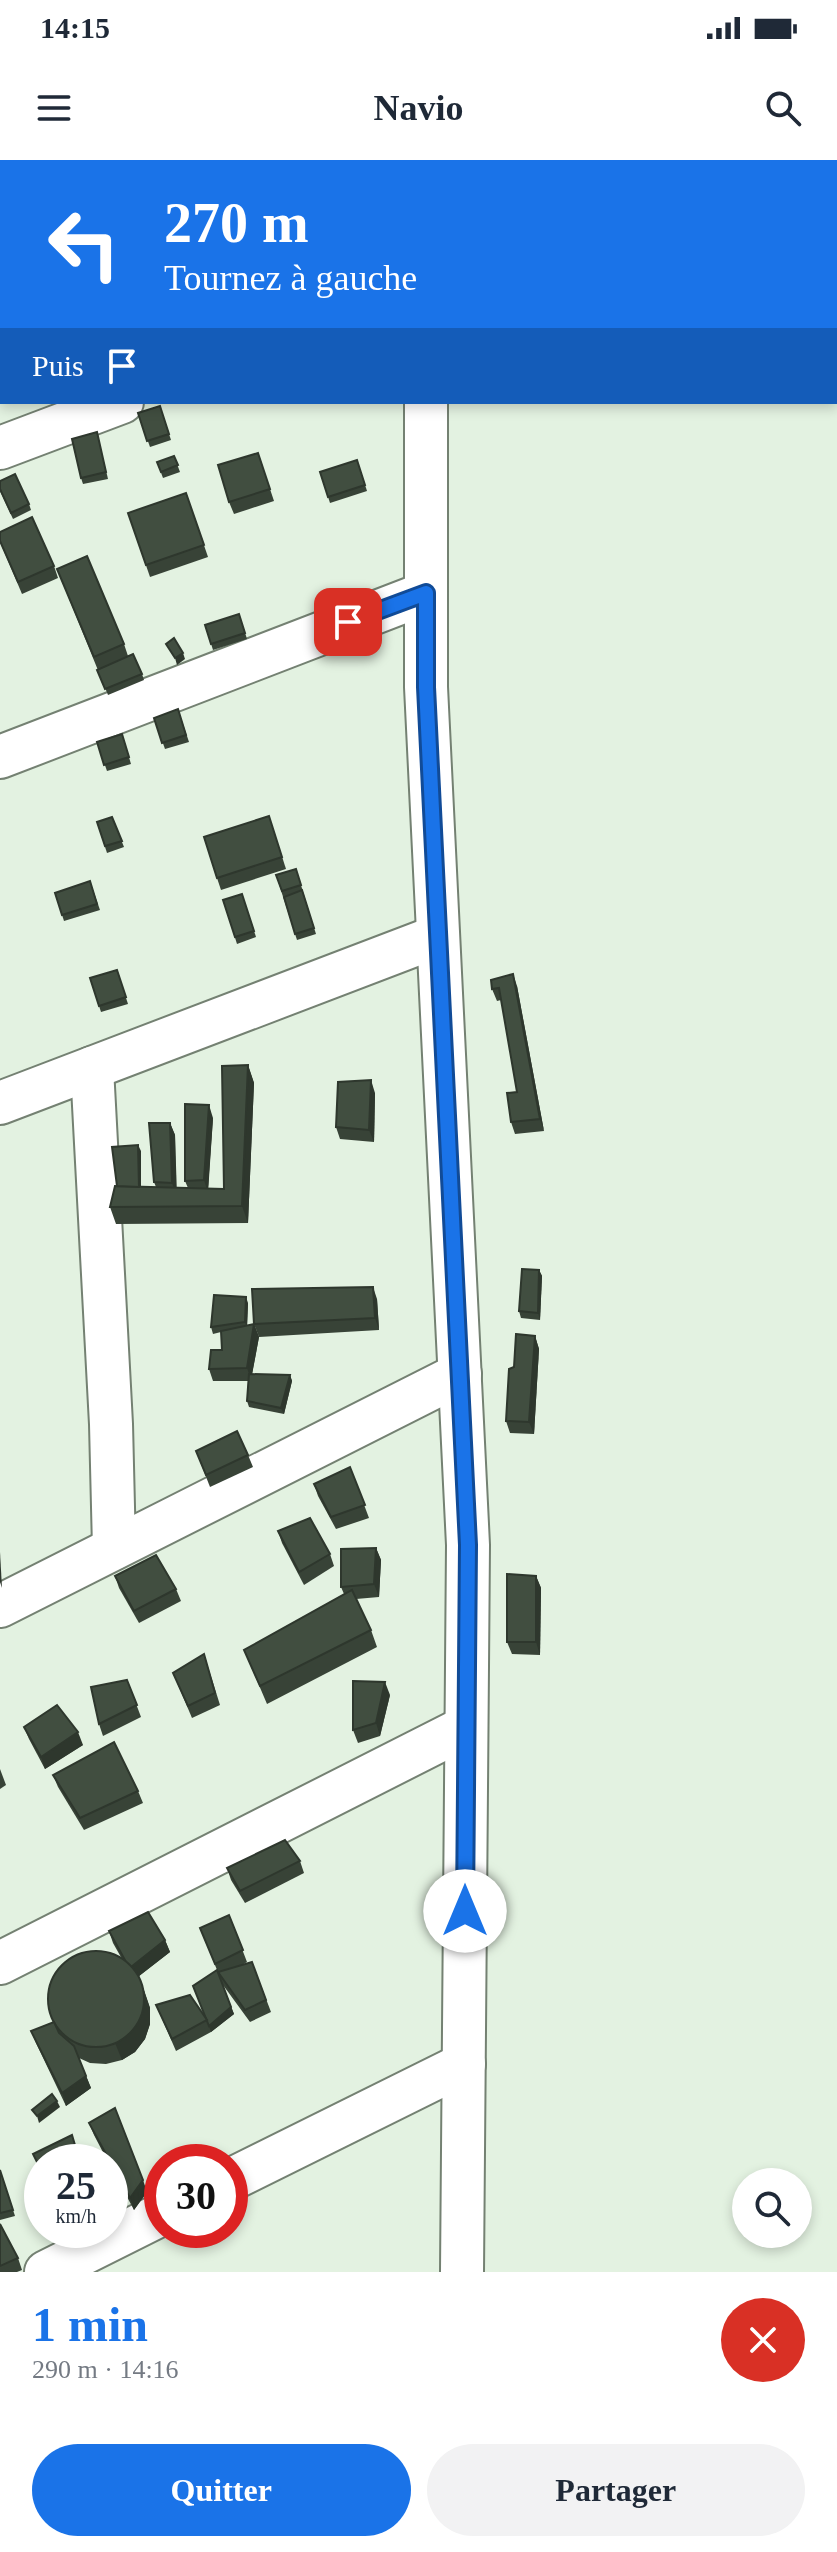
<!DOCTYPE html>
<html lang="fr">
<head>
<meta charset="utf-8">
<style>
	body { margin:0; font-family:"Times New Roman",serif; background:#f2f2f3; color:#1f2937; height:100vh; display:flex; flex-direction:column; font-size:30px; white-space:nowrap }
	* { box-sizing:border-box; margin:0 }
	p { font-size:26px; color:#747a83 }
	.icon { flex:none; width:44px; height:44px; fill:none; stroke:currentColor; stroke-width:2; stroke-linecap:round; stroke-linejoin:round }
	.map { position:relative; height:2112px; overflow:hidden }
	.panel { display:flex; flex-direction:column; background:#fff; flex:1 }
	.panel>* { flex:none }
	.hud { position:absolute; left:0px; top:0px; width:838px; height:244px; box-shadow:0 4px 12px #0003; background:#1a73e8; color:#fff; overflow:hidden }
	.tools { position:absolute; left:732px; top:2008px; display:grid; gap:16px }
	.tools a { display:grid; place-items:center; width:80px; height:80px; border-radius:50%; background:#fff; box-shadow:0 4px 12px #0003; font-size:40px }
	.speed { position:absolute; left:24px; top:1984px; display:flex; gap:16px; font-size:40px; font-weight:700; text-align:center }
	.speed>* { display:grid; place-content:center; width:104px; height:104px; border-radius:50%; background:#fff; box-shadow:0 4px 12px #0003; line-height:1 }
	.speed small { font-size:20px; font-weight:400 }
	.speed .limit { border:12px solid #d22; background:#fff; color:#111 }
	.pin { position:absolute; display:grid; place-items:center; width:68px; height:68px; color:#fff; margin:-34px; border-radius:16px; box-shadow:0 4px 12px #0006 }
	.me { position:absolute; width:88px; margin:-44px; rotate:0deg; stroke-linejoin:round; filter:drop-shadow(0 0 6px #0008) }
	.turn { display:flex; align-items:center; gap:28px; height:168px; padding:0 32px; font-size:36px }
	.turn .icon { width:104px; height:104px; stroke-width:2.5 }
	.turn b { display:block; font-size:56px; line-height:68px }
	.then { display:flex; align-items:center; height:76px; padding:0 32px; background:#0003; gap:16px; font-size:30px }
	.round { display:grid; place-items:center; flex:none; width:84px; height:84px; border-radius:42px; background:#f2f2f3 }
	.summary { display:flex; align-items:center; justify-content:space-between; height:136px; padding:0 32px }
	h1 { font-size:48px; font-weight:700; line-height:60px; color:#1a73e8 }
	.action { display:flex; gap:16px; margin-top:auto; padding:16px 32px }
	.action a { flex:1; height:92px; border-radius:48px; background:#1a73e8; color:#fff; font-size:32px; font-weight:700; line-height:92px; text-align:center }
	.action a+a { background:#f2f2f3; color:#1f2937 }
	.status { display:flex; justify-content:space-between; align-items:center; height:56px; padding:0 40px; background:#fff; direction:ltr }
	.status svg { height:22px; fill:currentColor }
	header { display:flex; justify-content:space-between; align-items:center; height:104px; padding:0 32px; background:#fff; font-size:36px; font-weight:700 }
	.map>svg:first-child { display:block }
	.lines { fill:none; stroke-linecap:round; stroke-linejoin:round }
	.minor-casing { stroke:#748172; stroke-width:46 }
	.path { stroke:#9ba79a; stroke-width:5; stroke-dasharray:6 4; stroke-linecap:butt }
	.minor { stroke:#fff; stroke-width:42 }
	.wall { fill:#384337 }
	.shaded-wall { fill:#2e372d }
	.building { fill:#414e40; stroke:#2e372d; stroke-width:2 }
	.route-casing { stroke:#114b97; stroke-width:20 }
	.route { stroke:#1a73e8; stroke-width:14 }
</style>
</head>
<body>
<div class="status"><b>14:15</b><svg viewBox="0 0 49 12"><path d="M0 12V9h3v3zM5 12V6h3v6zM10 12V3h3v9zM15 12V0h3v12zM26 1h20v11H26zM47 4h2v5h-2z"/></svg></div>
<header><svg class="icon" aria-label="menu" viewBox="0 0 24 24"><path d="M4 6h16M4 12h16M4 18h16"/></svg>Navio<svg class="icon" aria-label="search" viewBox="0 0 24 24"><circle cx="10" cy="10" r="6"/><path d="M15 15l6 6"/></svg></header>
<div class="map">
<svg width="837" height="2112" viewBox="0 0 837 2112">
	<rect width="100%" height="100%" fill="#e3f2e1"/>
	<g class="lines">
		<defs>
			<g id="minor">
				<polyline points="389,0 390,2"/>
				<polyline points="590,2 592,0"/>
				<polyline points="426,242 426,527 468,1385 462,2112"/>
				<polyline points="0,288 122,242"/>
				<polyline points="0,597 426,433"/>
				<polyline points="92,908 111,1264 114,1388"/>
				<polyline points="0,943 438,776"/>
				<polyline points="0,1446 460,1214"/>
				<polyline points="0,1803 466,1567"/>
				<polyline points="230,2020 464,1904"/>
				<polyline points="46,2112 162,2054"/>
			</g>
		</defs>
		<use href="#minor" class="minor-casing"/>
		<g class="path">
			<polyline points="831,0 832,2"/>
			<polyline points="836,7 837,8"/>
		</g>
		<use href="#minor" class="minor"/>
	</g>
	<g class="wall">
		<polygon points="160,246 171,280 150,287 138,253"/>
		<polygon points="97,272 108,319 83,324 81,318"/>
		<polygon points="258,293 274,341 234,354 229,342"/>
		<polygon points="174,296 180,312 163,318 157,302"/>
		<polygon points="357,300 367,331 330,343 320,312"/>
		<polygon points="0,331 29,344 31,350 13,359"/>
		<polygon points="186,333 208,397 150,417 128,353"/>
		<polygon points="0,382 54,406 58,418 22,434"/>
		<polygon points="57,409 124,484 128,496 142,514 144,520 108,535"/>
		<polygon points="239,454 247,479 213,490 205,465"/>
		<polygon points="178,549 189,582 165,589 154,558"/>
		<polygon points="122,574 131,604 107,611 97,582"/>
		<polygon points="269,656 286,709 221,730 217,718"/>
		<polygon points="112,657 124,687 107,693 97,662"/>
		<polygon points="296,709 316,774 297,780 276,715"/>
		<polygon points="90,721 100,750 64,761 55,733"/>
		<polygon points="242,734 256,777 237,784 223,740"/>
		<polygon points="117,810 128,844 101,852 90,818"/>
		<polygon points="517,826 544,971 515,974 511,962 517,932 501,840 497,841 492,829"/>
		<polygon points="248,905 254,923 248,1063 116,1064 110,1047 117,1026 141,991 141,1027 156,1027 154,1022 170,963 175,975 176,1028 188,1028 185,1021 213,958 208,1028 224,1029"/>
		<polygon points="375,933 374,982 340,979 336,967"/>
		<polygon points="539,1110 542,1116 540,1160 521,1158 519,1151"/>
		<polygon points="377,1139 379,1170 259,1177 254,1164"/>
		<polygon points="248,1143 247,1166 254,1164 259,1177 252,1214 290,1215 292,1221 284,1254 249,1247 247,1241 248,1221 213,1221 209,1209 222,1190 221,1172 213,1174 211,1167"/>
		<polygon points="535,1176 539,1189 534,1274 510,1273 506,1261"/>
		<polygon points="196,1291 248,1295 253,1307 210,1327"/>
		<polygon points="350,1307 369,1358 336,1369 318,1336 314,1324"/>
		<polygon points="278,1371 330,1394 334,1406 304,1425 282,1383"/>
		<polygon points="376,1388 381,1400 379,1437 356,1439 371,1470 377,1487 267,1544 244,1490 344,1434 341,1427"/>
		<polygon points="115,1416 176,1429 181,1441 139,1463 119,1428"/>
		<polygon points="536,1416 541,1428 540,1495 512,1494 507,1482"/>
		<polygon points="204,1494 220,1545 192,1558 173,1513"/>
		<polygon points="127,1520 141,1557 103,1576 99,1564"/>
		<polygon points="390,1535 380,1576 358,1583 353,1570"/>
		<polygon points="24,1567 83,1585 45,1609 29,1579"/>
		<polygon points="0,1609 6,1625 0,1629"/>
		<polygon points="53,1615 138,1631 143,1643 84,1670 58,1627"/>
		<polygon points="300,1701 304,1713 245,1743 231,1720 227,1708"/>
		<polygon points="229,1755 247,1802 242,1805 252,1802 271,1852 250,1862 223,1825 234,1854 211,1872 176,1891 156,1845 206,1859 217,1810 200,1768"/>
		<polygon points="109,1771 165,1780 170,1792 139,1816 150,1848 150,1864 145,1879 135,1892 122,1900 106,1904 90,1903 79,1898 91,1928 66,1946 36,1883 31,1871 53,1862 50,1853 122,1799 113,1783"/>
		<polygon points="89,1963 147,2032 134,2050 110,2005 110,2002 108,2002 94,1975"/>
		<polygon points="0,2010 15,2056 0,2060"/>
		<polygon points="0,2064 18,2098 22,2110 17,2112 0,2112"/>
	</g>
	<g class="shaded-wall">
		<polygon points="183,493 185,499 177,505 175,498"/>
		<polygon points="513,814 517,826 544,971 540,959"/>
		<polygon points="248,905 254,923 248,1063 242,1046"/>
		<polygon points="371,920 375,933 374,982 369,970"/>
		<polygon points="209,945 213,958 208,1033 204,1020"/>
		<polygon points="170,963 175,975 177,1036 172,1023"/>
		<polygon points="138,985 141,991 141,1037 139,1030"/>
		<polygon points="539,1110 542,1116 540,1160 538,1153"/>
		<polygon points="373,1127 377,1139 379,1170 375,1158"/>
		<polygon points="246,1137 248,1143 247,1168 245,1162"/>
		<polygon points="254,1164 259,1177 251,1220 247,1208"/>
		<polygon points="535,1176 539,1189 534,1274 529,1262"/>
		<polygon points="290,1215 292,1221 284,1254 281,1248"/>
		<polygon points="376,1388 381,1400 379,1437 374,1424"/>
		<polygon points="0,1392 2,1428 0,1422"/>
		<polygon points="536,1416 541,1428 540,1495 536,1482"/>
		<polygon points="385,1522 390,1535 380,1576 376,1563"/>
		<polygon points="78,1572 83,1585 45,1609 41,1597"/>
		<polygon points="165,1780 170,1792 134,1820 130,1808"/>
		<polygon points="144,1830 150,1848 150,1864 145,1879 135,1892 122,1900 115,1883"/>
		<polygon points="231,1847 234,1854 211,1872 209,1866"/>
		<polygon points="86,1916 91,1928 66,1946 62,1933"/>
		<polygon points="57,1941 60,1947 39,1963 37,1956"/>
		<polygon points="143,2020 147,2032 134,2050 130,2038"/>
	</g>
	<g class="building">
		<polygon points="160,246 169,274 147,281 138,253"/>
		<polygon points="97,272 106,312 81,318 72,279"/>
		<polygon points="258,293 270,329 229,342 218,305"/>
		<polygon points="174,296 178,305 161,312 157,302"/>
		<polygon points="357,300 365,325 328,337 320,312"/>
		<polygon points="15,314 29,344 11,353 0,329 0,321"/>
		<polygon points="186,333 204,385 146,405 128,353"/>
		<polygon points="32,357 54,406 18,422 0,381 0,372"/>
		<polygon points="87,396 124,484 94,497 57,409"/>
		<polygon points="239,454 245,473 211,484 205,465"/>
		<polygon points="174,478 183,493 175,498 166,484"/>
		<polygon points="133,494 142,514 105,529 97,510"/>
		<polygon points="178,549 186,575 162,583 154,558"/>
		<polygon points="122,574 129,597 104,605 97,582"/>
		<polygon points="269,656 282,697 217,718 204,677"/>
		<polygon points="112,657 122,681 105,686 97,662"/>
		<polygon points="296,709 301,725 282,731 276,715"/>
		<polygon points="90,721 97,744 62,755 55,733"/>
		<polygon points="302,730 314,768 295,774 284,737"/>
		<polygon points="242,734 254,771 235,777 223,740"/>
		<polygon points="117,810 126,837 99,846 90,818"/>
		<polygon points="513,814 540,959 511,962 507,933 517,932 499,828 492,829 491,820"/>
		<polygon points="248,905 242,1046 110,1047 115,1026 224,1029 222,906"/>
		<polygon points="371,920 369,970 336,967 338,922"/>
		<polygon points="185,944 209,945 204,1020 185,1021"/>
		<polygon points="149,963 170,963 172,1023 154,1022"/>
		<polygon points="138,985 139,1027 117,1026 112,987"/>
		<polygon points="522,1109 539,1110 538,1153 519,1151"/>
		<polygon points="373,1127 375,1158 254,1164 252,1129"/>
		<polygon points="214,1135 246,1137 245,1162 211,1167"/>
		<polygon points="254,1164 247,1208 209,1209 211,1190 222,1190 221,1171"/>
		<polygon points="516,1174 535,1176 529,1262 506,1261 509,1209 514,1207"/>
		<polygon points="249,1214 290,1215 281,1248 247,1241"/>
		<polygon points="237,1271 248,1295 206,1315 196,1291"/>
		<polygon points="350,1307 365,1345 331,1357 314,1324"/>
		<polygon points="310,1358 330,1394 299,1412 278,1371"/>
		<polygon points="376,1388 374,1424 341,1427 341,1389"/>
		<polygon points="156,1395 176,1429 134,1451 115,1416"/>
		<polygon points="507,1414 536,1416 536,1482 507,1482"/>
		<polygon points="352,1430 371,1470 260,1526 244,1490"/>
		<polygon points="204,1494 215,1533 188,1546 173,1513"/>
		<polygon points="127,1520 137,1545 99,1564 91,1527"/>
		<polygon points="353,1521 385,1522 376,1563 353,1570"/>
		<polygon points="57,1545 78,1572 41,1597 24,1567"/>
		<polygon points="114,1582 138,1631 80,1658 53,1615"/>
		<polygon points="285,1680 300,1701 240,1731 227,1708"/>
		<polygon points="148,1752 165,1780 131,1807 126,1802 109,1771"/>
		<polygon points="229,1755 243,1790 215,1804 200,1768"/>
		<circle cx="96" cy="1839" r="48"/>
		<polygon points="252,1802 266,1840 245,1850 218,1812"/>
		<polygon points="217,1810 231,1847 209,1866 193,1826"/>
		<polygon points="190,1835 207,1860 172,1879 156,1845"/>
		<polygon points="54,1862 59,1873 74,1886 86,1916 62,1933 31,1871"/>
		<polygon points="52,1934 57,1941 37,1956 32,1950"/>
		<polygon points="115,1948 143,2020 130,2038 89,1963"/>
		<polygon points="72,1975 80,2002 42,2002 42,2012 33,1994"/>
		<polygon points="0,2010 13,2050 0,2053"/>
		<polygon points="0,2064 18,2098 0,2106"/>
	</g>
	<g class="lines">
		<defs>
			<polyline id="route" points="348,462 426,433 426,527 468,1385 465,1751"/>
		</defs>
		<use href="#route" class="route-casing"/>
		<use href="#route" class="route"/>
	</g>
</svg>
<div class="tools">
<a><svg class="icon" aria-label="search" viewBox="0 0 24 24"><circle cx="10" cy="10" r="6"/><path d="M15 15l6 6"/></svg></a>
</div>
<div class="speed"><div>25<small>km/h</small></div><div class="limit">30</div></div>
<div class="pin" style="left:348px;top:462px;background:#d93025"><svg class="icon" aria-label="arrive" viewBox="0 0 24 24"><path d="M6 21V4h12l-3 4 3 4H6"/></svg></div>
<svg class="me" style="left:465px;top:1751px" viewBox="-20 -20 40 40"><circle r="19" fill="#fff"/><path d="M0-13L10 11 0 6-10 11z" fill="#1a73e8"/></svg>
<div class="hud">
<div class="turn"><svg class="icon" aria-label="left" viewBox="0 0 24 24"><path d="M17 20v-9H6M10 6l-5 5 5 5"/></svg><div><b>270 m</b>Tournez à gauche</div></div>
<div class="then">Puis<svg class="icon" aria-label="arrive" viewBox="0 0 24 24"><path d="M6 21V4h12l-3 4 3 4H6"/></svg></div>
</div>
</div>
<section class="panel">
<div class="summary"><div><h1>1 min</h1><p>290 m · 14:16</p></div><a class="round" style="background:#d93025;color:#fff"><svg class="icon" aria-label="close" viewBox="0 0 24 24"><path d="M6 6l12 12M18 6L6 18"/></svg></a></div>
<div class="action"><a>Quitter</a><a>Partager</a></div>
</section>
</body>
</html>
